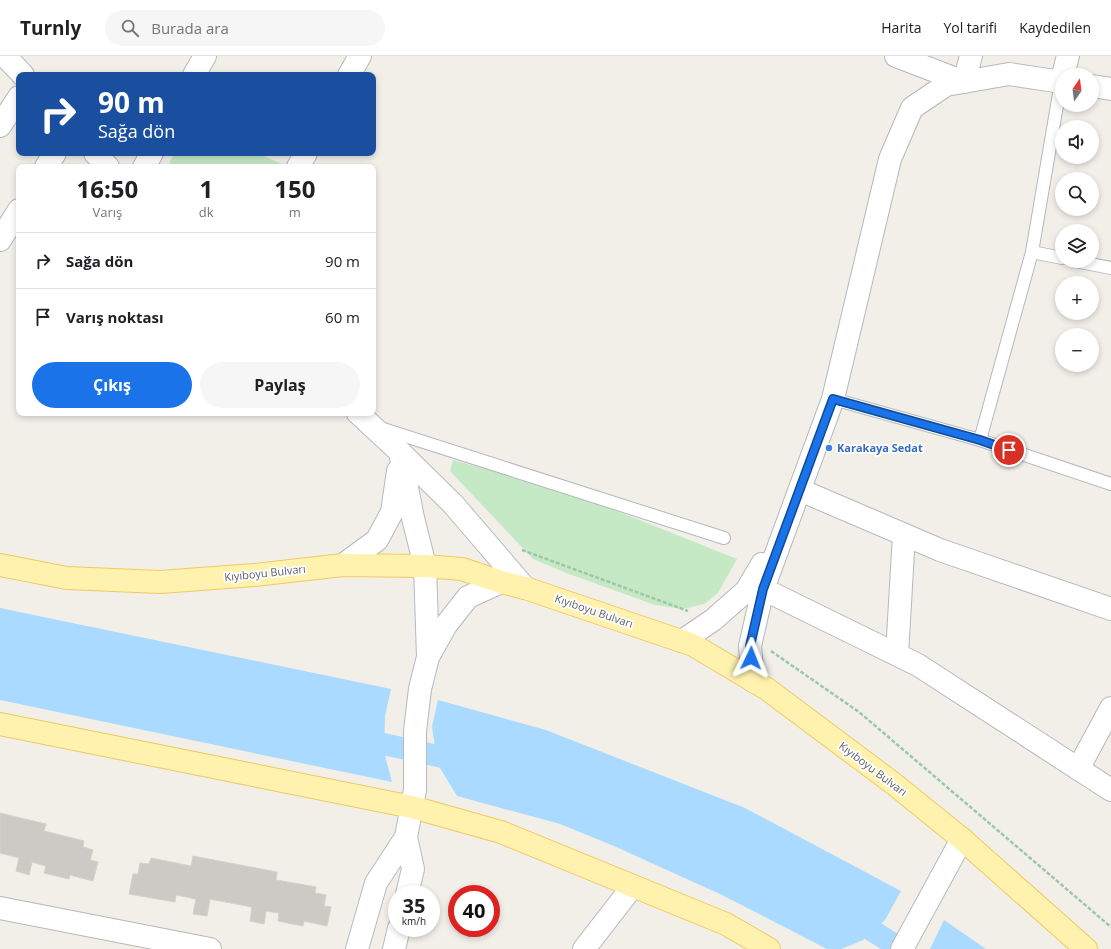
<!DOCTYPE html>
<html lang="tr">
<head>
<meta charset="utf-8">
<style>
	body { margin:0; font-family:"Open Sans",sans-serif; background:#f6f6f6; color:#202124; height:100vh; display:flex; flex-direction:column; font-size:15px; white-space:nowrap }
	* { box-sizing:border-box; margin:0 }
	p { font-size:13px; color:#757577 }
	.icon { flex:none; width:22px; height:22px; fill:none; stroke:currentColor; stroke-width:2; stroke-linecap:round; stroke-linejoin:round }
	.map { position:relative; flex:1; overflow:hidden }
	.drawer { position:absolute; left:16px; top:108px; width:360px; height:252px; display:flex; flex-direction:column; background:#fff; border-radius:8px; box-shadow:0 2px 6px #0003 }
	.drawer>* { flex:none }
	.top-card { position:absolute; left:16px; top:16px; width:360px; height:84px; border-radius:8px; box-shadow:0 2px 6px #0003; background:#1a4fa0; color:#fff; overflow:hidden }
	.needle { width:26px; rotate:14deg }
	.controls { position:absolute; left:1055px; top:12px; display:grid; gap:8px }
	.controls a { display:grid; place-items:center; width:44px; height:44px; border-radius:50%; background:#fff; box-shadow:0 2px 6px #0003; font-size:20px }
	.speed { position:absolute; left:388px; top:829px; display:flex; gap:8px; font-size:20px; font-weight:700; text-align:center }
	.speed>* { display:grid; place-content:center; width:52px; height:52px; border-radius:50%; background:#fff; box-shadow:0 2px 6px #0003; line-height:1 }
	.speed small { font-size:10px; font-weight:400 }
	.speed .limit { border:6px solid #d22; background:#fff; color:#111 }
	.pin { position:absolute; display:grid; place-items:center; width:34px; height:34px; color:#fff; margin:-17px; border:2px solid #fff; border-radius:50%; box-shadow:0 1px 4px #0007 }
	.me { position:absolute; width:44px; margin:-22px; rotate:2deg; stroke-linejoin:round; filter:drop-shadow(0 0 3px #0008) }
	.turn { display:flex; align-items:center; gap:14px; height:84px; padding:0 16px; font-size:18px }
	.turn .icon { width:52px; height:52px; stroke-width:2.5 }
	.turn b { display:block; font-size:28px; line-height:34px }
	.eta { display:flex; justify-content:space-evenly; align-items:center; height:68px; text-align:center }
	.eta b { font-size:24px; font-weight:700; line-height:28px }
	.cta { display:flex; gap:8px; margin-top:auto; padding:8px 16px }
	.cta a { flex:1; height:46px; border-radius:24px; background:#1a73e8; color:#fff; font-size:16px; font-weight:700; line-height:46px; text-align:center }
	.cta a+a { background:#f6f6f6; color:#202124 }
	ul { padding:0; list-style:none }
	li { display:flex; align-items:center; gap:12px; height:56px; padding:0 16px; border-top:1px solid #e0e0e0 }
	li div { flex:1 }
	li b { display:block; font-size:15px }
	li em { font-style:normal }
	header { display:flex; align-items:center; gap:24px; box-sizing:border-box; height:56px; padding:0 20px; background:#fff; border-bottom:1px solid #e0e0e0 }
	header strong { font-size:19px }
	nav { display:flex; gap:22px; margin-inline-start:auto; font-size:14px }
	.search { width:280px; height:36px; background:#f6f6f6; display:flex; align-items:center; gap:10px; box-sizing:border-box; padding:0 14px; border-radius:22px; color:#757577; font-size:15px }
	.map>svg:first-child { display:block }
	.green { fill:#c5e8c5 }
	.water { fill:#aadaff }
	.lines { fill:none; stroke-linecap:round; stroke-linejoin:round }
	.canal { stroke:#aadaff; stroke-width:22 }
	.building { fill:#cccac5; stroke:#d6d1c6 }
	.service-casing { stroke:#b5b8bc; stroke-width:14 }
	.minor-casing { stroke:#b5b8bc; stroke-width:24 }
	.tertiary-casing { stroke:#b5b8bc; stroke-width:24 }
	.secondary-casing { stroke:#b6babf; stroke-width:24 }
	.primary-casing { stroke:#f2c960; stroke-width:24 }
	.path { stroke:#9cc7a9; stroke-width:2.5; stroke-dasharray:4 2; stroke-linecap:butt }
	.service { stroke:#fff; stroke-width:12 }
	.minor { stroke:#fff; stroke-width:22 }
	.tertiary { stroke:#fff; stroke-width:22 }
	.secondary { stroke:#fff; stroke-width:22 }
	.primary { stroke:#fff2af; stroke-width:22 }
	.route-casing { stroke:#114b97; stroke-width:10 }
	.route { stroke:#1a73e8; stroke-width:7 }
	.shop-dot { fill:#3f7fe0; stroke:#fff; stroke-width:1.5 }
	.labels { text-anchor:middle; stroke-width:3.5; stroke-linejoin:round; paint-order:stroke }
	.shop-label { font-size:11px; font-weight:bold; fill:#366cbe; stroke:#fff; text-anchor:start }
	.street-label { font-size:11px; fill:#5f6368; stroke:#fff }
</style>
</head>
<body>
<header>
<strong>Turnly</strong>
<div class="search"><svg class="icon" aria-label="search" viewBox="0 0 24 24"><circle cx="10" cy="10" r="6"/><path d="M15 15l6 6"/></svg>Burada ara</div>
<nav><a>Harita</a><a>Yol tarifi</a><a>Kaydedilen</a></nav>
</header>
<div class="map">
<svg width="1111" height="893" viewBox="0 0 1111 893">
	<rect width="100%" height="100%" fill="#f1efe8"/>
	<g class="green">
		<polygon points="175,97 257,97 289,111 179,111 169,107"/>
		<polygon points="453,404 579,440 737,503 718,537 704,548 683,553 655,549 569,518 533,503 450,415"/>
	</g>
	<g class="water">
		<polygon points="0,552 391,633 385,660 384,696 392,726 0,644"/>
		<polygon points="438,644 546,674 745,752 901,835 885,864 863,884 841,893 827,893 722,839 614,790 560,768 457,740 437,707 432,670"/>
		<polygon points="944,864 986,893 930,893"/>
	</g>
	<g class="lines">
		<g class="canal">
			<polyline points="356,682 465,706"/>
			<polyline points="848,859 901,893"/>
		</g>
	</g>
	<g class="building">
		<polygon points="0,757 46,768 44,775 84,785 83,791 93,794 90,804 98,806 93,825 70,819 69,823 44,817 46,810 32,806 29,819 16,815 19,802 0,797"/>
		<polygon points="193,800 277,816 276,824 316,831 315,837 326,839 324,850 331,851 327,870 304,865 303,870 278,865 279,857 266,855 264,868 250,865 252,851 210,843 207,860 193,858 196,843 176,839 175,846 129,838 133,818 138,818 140,807 149,808 151,802 191,810"/>
	</g>
	<g class="lines">
		<defs>
			<g id="service">
				<polyline points="1032,196 1062,202"/>
				<polyline points="1075,205 1111,212"/>
				<polyline points="833,343 980,384 1111,428"/>
				<polyline points="380,372 724,482"/>
				<polyline points="980,384 1032,196 1061,26"/>
			</g>
			<g id="minor">
				<polyline points="896,0 964,26 971,0"/>
				<polyline points="194,19 205,0"/>
				<polyline points="349,19 360,0"/>
				<polyline points="1063,19 1068,0"/>
				<polyline points="0,70 19,41"/>
				<polyline points="46,111 55,97"/>
				<polyline points="144,111 152,97"/>
				<polyline points="298,111 306,97"/>
				<polyline points="0,184 19,154"/>
				<polyline points="800,434 940,494 1111,553"/>
				<polyline points="763,533 918,609 1111,734"/>
				<polyline points="897,598 904,479"/>
				<polyline points="1078,713 1111,652"/>
				<polyline points="0,852 210,893"/>
				<polyline points="584,893 633,830"/>
			</g>
			<g id="tertiary">
				<polyline points="1092,30 1111,33"/>
				<polyline points="682,585 713,564 746,535 762,508"/>
				<polyline points="753,625 750,590 763,533 833,343 890,103 912,52 946,29 1009,18 1062,26"/>
			</g>
			<g id="secondary">
				<polyline points="5,0 23,19"/>
				<polyline points="95,97 108,111"/>
				<polyline points="400,396 453,448 525,532"/>
				<polyline points="343,509 377,484 392,456 398,415"/>
				<polyline points="428,601 446,569 468,541 501,526"/>
				<polyline points="406,781 413,813 407,838"/>
				<polyline points="357,893 376,827 406,781 415,734 415,675 420,633 428,601 425,510 413,462 400,396 358,357"/>
				<polyline points="394,893 399,872"/>
				<polyline points="902,893 962,783"/>
			</g>
			<g id="primary">
				<polyline points="0,509 67,522 160,526 254,519 343,509 425,510 462,513 501,526 525,532 693,589 767,633 894,728 962,783 1086,893"/>
				<polyline points="0,668 412,751 501,776 726,868 769,893"/>
			</g>
		</defs>
		<use href="#service" class="service-casing"/>
		<use href="#minor" class="minor-casing"/>
		<use href="#tertiary" class="tertiary-casing"/>
		<use href="#secondary" class="secondary-casing"/>
		<use href="#primary" class="primary-casing"/>
		<g class="path">
			<polyline points="522,494 688,555"/>
			<polyline points="771,595 859,656 1111,871"/>
		</g>
		<use href="#service" class="service"/>
		<use href="#minor" class="minor"/>
		<use href="#tertiary" class="tertiary"/>
		<use href="#secondary" class="secondary"/>
		<use href="#primary" class="primary"/>
	</g>
	<g class="lines">
		<defs>
			<polyline id="route" points="751,602 750,590 763,533 833,343 980,384 1009,394"/>
		</defs>
		<use href="#route" class="route-casing"/>
		<use href="#route" class="route"/>
	</g>
	<circle class="shop-dot" cx="829" cy="392" r="4"/>
	<g class="labels">
		<g class="shop-label">
			<text x="837" y="396">Karakaya Sedat</text>
		</g>
		<g class="street-label">
			<text transform="translate(265 517) rotate(-6)" y="4">Kıyıboyu Bulvarı</text>
			<text transform="translate(594 555) rotate(19)" y="4">Kıyıboyu Bulvarı</text>
			<text transform="translate(873 713) rotate(37)" y="4">Kıyıboyu Bulvarı</text>
		</g>
	</g>
</svg>
<div class="controls">
<a><svg class="needle" viewBox="-14 -14 28 28"><path d="M0-13l5 13h-10z" fill="#e53935"/><path d="M0 13l5-13h-10z" fill="#757577"/></svg></a>
<a><svg class="icon" aria-label="sound" viewBox="0 0 24 24"><path d="M4 9h4l5-4v14l-5-4H4zM17 9q2 3 0 6"/></svg></a>
<a><svg class="icon" aria-label="search" viewBox="0 0 24 24"><circle cx="10" cy="10" r="6"/><path d="M15 15l6 6"/></svg></a>
<a><svg class="icon" aria-label="layers" viewBox="0 0 24 24"><path d="M12 4l9 5-9 5-9-5zM3 14l9 5 9-5"/></svg></a>
<a>+</a>
<a>−</a>
</div>
<div class="speed"><div>35<small>km/h</small></div><div class="limit">40</div></div>
<div class="pin" style="left:1009px;top:394px;background:#d93025"><svg class="icon" aria-label="arrive" viewBox="0 0 24 24"><path d="M6 21V4h12l-3 4 3 4H6"/></svg></div>
<svg class="me" style="left:751px;top:602px" viewBox="-20 -20 40 40"><path d="M0-17L14 15 0 8-14 15z" fill="#1a73e8" stroke="#fff" stroke-width="4"/></svg>
<div class="top-card">
<div class="turn"><svg class="icon" aria-label="right" viewBox="0 0 24 24"><path d="M7 20v-9h11M14 6l5 5-5 5"/></svg><div><b>90 m</b>Sağa dön</div></div>
</div>
<section class="drawer">
<div class="eta">
<div><b>16:50</b><p>Varış</p></div>
<div><b>1</b><p>dk</p></div>
<div><b>150</b><p>m</p></div>
</div>
<ul>
<li><svg class="icon" aria-label="right" viewBox="0 0 24 24"><path d="M7 20v-9h11M14 6l5 5-5 5"/></svg><div><b>Sağa dön</b></div><em>90 m</em></li>
<li><svg class="icon" aria-label="arrive" viewBox="0 0 24 24"><path d="M6 21V4h12l-3 4 3 4H6"/></svg><div><b>Varış noktası</b></div><em>60 m</em></li>
</ul>
<div class="cta"><a>Çıkış</a><a>Paylaş</a></div>
</section>
</div>
</body>
</html>
